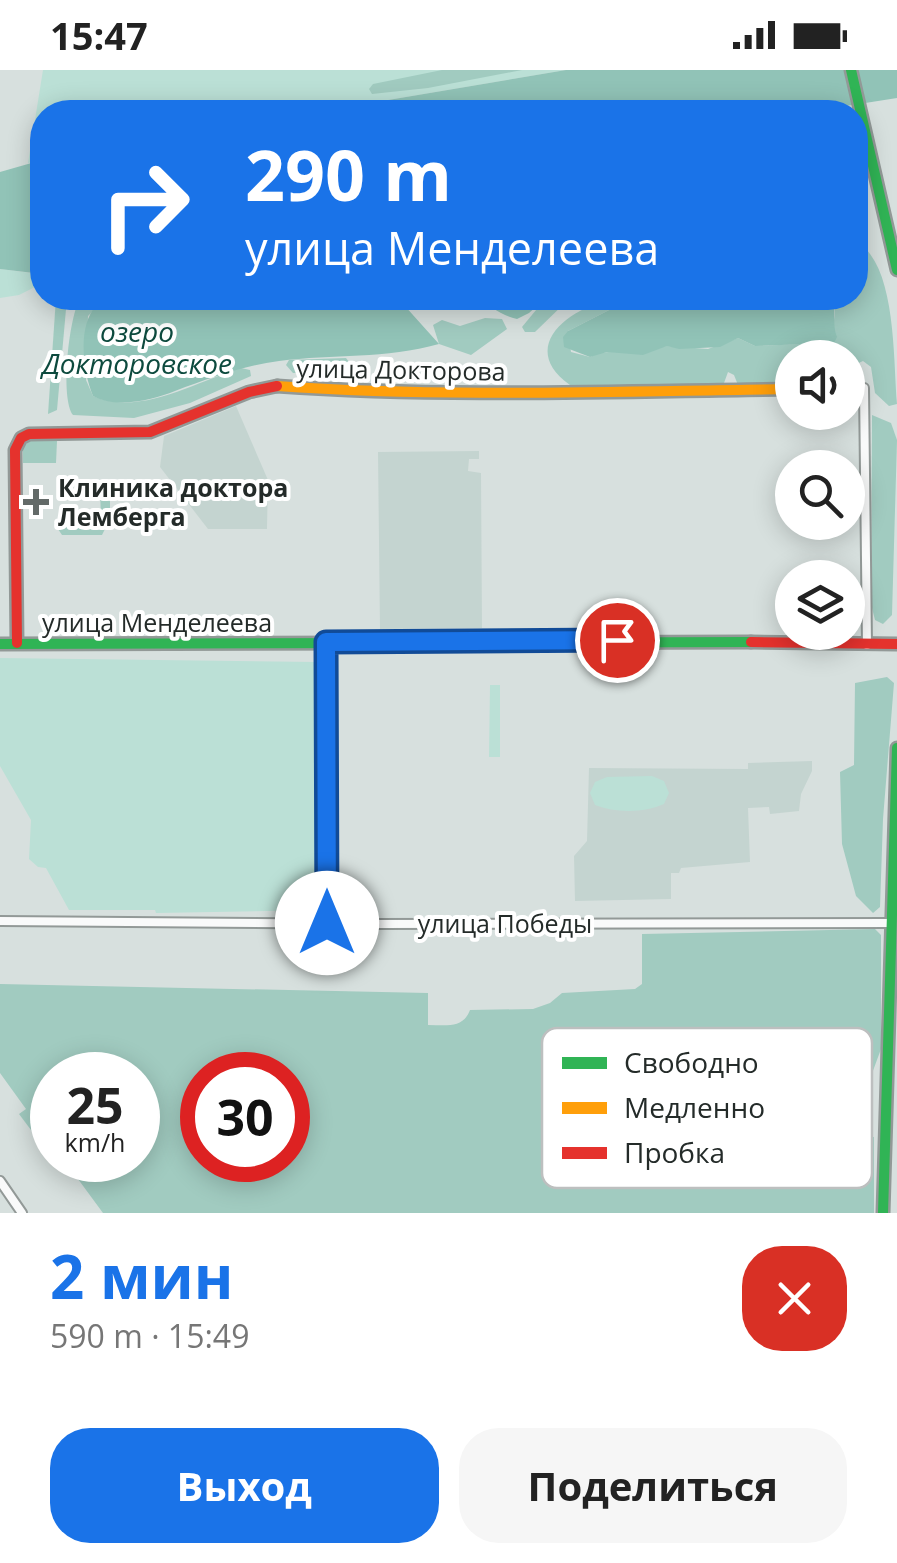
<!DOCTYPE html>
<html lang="ru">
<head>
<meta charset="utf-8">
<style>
	body { margin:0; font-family:"Open Sans",sans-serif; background:#f6f6f6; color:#222; height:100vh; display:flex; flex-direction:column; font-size:38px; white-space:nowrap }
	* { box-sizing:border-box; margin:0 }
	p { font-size:32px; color:#767676 }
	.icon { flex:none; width:55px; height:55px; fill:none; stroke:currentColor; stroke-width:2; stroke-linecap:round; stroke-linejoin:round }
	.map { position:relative; height:1143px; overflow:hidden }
	.panel { display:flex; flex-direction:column; background:#fff; flex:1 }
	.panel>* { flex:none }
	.hud { position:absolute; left:30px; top:30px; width:838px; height:210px; border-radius:40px; box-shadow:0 5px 25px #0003; background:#1a73e8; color:#fff; overflow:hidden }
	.fabs { position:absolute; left:775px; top:270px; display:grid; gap:20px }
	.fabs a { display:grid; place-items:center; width:90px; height:90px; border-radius:50%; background:#fff; box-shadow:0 5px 25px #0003; font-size:50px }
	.speed { position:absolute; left:30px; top:982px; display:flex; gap:20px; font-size:50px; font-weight:700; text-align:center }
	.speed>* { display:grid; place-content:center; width:130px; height:130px; border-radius:50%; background:#fff; box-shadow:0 5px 25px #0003; line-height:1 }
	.speed small { font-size:25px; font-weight:400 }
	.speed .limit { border:15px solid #d22; background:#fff; color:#111 }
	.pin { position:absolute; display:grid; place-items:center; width:85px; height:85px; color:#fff; margin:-42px; border:5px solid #fff; border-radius:50%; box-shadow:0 2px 10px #0007 }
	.me { position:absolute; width:110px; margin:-55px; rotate:0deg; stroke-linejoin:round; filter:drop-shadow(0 0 8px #0008) }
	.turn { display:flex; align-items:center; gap:35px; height:210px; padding:0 50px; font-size:45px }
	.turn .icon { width:130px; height:130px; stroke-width:2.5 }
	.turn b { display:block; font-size:70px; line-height:85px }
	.round { display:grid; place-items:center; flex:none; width:105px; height:105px; border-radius:40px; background:#f6f6f6 }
	.head { display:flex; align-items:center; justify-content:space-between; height:170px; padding:0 50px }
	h1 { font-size:60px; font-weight:700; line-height:75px; color:#1a73e8 }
	.cta { display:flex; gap:20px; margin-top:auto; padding:20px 50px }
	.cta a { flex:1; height:115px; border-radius:40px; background:#1a73e8; color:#fff; font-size:40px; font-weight:700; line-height:115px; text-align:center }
	.cta a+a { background:#f6f6f6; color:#222 }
	.status { display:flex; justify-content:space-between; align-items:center; height:70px; padding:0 50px; background:#fff; direction:ltr }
	.status svg { height:28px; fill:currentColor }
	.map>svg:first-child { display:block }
	.built { fill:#c4d4d0 }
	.green { fill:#bbe0d6 }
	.forest { fill:#a1cbc0; fill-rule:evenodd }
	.water { fill:#91c3b7 }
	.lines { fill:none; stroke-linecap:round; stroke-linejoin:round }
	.street-casing { stroke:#929997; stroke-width:12 }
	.fast-casing { stroke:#929997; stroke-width:15 }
	.slow-casing { stroke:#929997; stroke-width:15 }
	.jam-casing { stroke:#929997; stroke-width:15 }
	.street { stroke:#f9fafa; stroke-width:8 }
	.fast { stroke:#30b455; stroke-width:10 }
	.slow { stroke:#ff9f0a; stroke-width:10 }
	.jam { stroke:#e5322d; stroke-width:10 }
	.route-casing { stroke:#114b97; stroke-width:25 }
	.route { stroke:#1a73e8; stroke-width:18 }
	.poi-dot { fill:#636a68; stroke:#fff; stroke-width:4 }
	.labels { text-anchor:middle; stroke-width:8; stroke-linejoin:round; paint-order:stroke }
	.street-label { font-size:25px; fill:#242b29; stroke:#fff }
	.poi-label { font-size:25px; font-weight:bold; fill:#242b29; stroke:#fff; text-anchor:start }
	.water-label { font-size:28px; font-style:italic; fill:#0d4a3e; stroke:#fff }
	.key { fill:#fff; stroke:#bdbfbf; stroke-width:2.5 }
	.key-label { font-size:28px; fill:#242b29 }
</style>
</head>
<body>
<div class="status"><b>15:47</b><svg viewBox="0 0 49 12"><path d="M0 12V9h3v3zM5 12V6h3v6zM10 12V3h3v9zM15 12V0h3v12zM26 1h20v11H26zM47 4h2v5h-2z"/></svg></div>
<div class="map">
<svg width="897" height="1143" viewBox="0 0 897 1143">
	<rect width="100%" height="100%" fill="#d7e0de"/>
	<g class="built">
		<polygon points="236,336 268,410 267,459 208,459 160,397 164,366"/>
		<polygon points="479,381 479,389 469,389 468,401 481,403 482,558 380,559 378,382"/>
		<polygon points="812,691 812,701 801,724 799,741 770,744 769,737 748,738 750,792 681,798 679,803 671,803 671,829 575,831 574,786 587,771 589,698 748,699 748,693"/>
	</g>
	<g class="green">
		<polygon points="43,0 566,0 317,42 42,42 42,90 28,93"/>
		<polygon points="0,199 40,204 35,206 35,217 19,225 0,228"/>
		<polygon points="0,588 317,592 319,840 156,843 155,840 69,840 46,798 38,797 29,789 31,750 0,696"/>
		<polygon points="490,615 500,615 500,687 489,687"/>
		<path d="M652,706l12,5 5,12 -5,11c-20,9 -49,9 -69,1l-5,-12 5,-11 12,-5z"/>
	</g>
	<g class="forest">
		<polygon points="442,0 522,0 428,18 372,24 369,19 373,14"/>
		<path d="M855,171c42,21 38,119 42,163l-8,2 -14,-13 -4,-26 -8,-6 -15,7v-10h-56v25l-54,2 -4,-10 -6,-3 -4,11 -9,2h-145c-51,-36 -5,-75 38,-84l4,3 -1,5 -43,22 3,21 19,5 9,-4 68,-7 41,3 30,-11 17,8 69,-3c10,-16 13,-27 9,-45h22z"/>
		<polygon points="56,228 67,228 57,340 48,344"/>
		<path d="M80,228h45l-24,5 -13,13 -2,64 7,16c47,21 104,-15 148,-28l9,2 1,6 -61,27 -56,15 -61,-3c-13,-18 -4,-97 7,-117z"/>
		<polygon points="546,228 570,228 535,262 525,262 522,257"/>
		<polygon points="485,248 502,249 507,259 471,285 439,274 433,255 442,250 460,256"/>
		<polygon points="346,288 352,296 345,303 293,303 286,295 289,290"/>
		<polygon points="872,345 891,353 897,370 892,545 883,554 875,550 871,534"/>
		<polygon points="30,371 57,371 56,393 23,393 23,376"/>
		<polygon points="100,416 110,420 110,449 102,465 62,465 54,453 101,453"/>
		<polygon points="887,607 894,613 883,749 880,837 873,843 856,826 842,774 840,702 854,695 855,613"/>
		<path d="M875,859l6,6v114l-14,38h-5l-12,-22 -8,-3 -38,20 -19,3 -18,15c-7,33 20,48 50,46 20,-1 37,-13 57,-9v76h-771l-39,-53h74v-85h-86v68l-7,-10 -8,5 -18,-24 7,-5 -26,-36v-89l428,9v32c18,0 35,4 42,-15l63,-1 17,-6 12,-10 73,-4 7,-5v-50zM202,1005h86v85h-86z"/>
	</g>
	<g class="water">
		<polygon points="566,0 897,0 897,28 808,42 317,42"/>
		<polygon points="42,90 42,204 0,199 0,102"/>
		<path d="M125,228h262l17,7 35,39c-53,15 -106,10 -160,17 -37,5 -69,17 -104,30 -23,9 -59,18 -82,5 -10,-24 -16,-70 3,-90z"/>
		<path d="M473,228h73l-17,15 -12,6c-18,-4 -27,-15 -44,-21z"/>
		<path d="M622,228h211c3,13 -1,28 4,39l-3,6 -79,3 -17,-8 -18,9 -41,2 -12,-3 -24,9 -36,-3 -17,5 -26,-10 -1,-10 5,-6 43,-22z"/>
	</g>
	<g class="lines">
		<defs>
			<g id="street">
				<polyline points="848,318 864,318 867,575"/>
				<polyline points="326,572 327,853"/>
				<polyline points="0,851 375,854 890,853"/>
				<polyline points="0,1111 22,1143"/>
			</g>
			<g id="fast">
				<polyline points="851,0 897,200"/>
				<polyline points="0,574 751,572"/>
				<polyline points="883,1143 897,678"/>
			</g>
			<path id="slow" d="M277,316c171,12 344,5 515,3"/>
			<g id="jam">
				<polyline points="751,572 897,574"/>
				<polyline points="17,573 15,380 21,368 29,364 150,362 249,322 277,316"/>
			</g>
		</defs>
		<use href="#street" class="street-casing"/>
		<use href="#fast" class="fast-casing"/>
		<use href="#slow" class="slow-casing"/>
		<use href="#jam" class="jam-casing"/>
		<use href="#street" class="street"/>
		<use href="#fast" class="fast"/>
		<use href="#slow" class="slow"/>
		<use href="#jam" class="jam"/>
	</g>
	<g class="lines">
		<defs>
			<polyline id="route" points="327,853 326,572 617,570"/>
		</defs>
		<use href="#route" class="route-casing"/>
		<use href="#route" class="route"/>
	</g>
	<path class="poi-dot" d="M31 417h10v10h10v10h-10v10h-10v-10h-10v-10h10z"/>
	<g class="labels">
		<g class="street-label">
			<text transform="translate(401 300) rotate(1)" y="9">улица Докторова</text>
			<text x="157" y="562">улица Менделеева</text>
			<text x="505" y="863">улица Победы</text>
		</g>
		<g class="poi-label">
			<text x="58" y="427">Клиника доктора<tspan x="58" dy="29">Лемберга</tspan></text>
		</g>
		<g class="water-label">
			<text x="137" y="272">озеро<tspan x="137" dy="32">Докторовское</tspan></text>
		</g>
	</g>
	<rect x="542" y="958" width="330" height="160" rx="15" class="key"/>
	<rect x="562" y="987" width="45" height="12" fill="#30b455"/>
	<rect x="562" y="1032" width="45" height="12" fill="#ff9f0a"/>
	<rect x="562" y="1077" width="45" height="12" fill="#e5322d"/>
	<g class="key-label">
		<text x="624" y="1003">Свободно</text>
		<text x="624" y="1048">Медленно</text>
		<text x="624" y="1093">Пробка</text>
	</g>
</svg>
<div class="fabs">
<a><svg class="icon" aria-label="sound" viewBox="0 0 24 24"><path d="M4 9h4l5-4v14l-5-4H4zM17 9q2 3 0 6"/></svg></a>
<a><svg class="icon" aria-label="search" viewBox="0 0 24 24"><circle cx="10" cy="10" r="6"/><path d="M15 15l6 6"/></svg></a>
<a><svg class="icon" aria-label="layers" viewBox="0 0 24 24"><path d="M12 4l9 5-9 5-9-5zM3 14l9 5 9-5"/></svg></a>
</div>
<div class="speed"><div>25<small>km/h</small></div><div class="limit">30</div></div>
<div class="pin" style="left:617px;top:570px;background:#d93025"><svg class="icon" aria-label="arrive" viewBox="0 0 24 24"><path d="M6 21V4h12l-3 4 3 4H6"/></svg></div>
<svg class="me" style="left:327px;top:853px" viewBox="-20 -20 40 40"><circle r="19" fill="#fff"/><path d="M0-13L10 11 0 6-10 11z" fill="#1a73e8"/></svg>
<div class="hud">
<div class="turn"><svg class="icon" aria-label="right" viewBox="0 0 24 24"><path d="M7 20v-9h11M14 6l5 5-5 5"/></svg><div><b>290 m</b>улица Менделеева</div></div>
</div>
</div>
<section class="panel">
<div class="head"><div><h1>2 мин</h1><p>590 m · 15:49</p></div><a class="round" style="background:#d93025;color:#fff"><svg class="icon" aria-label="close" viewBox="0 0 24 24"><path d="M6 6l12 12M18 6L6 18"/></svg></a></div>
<div class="cta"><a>Выход</a><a>Поделиться</a></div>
</section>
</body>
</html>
